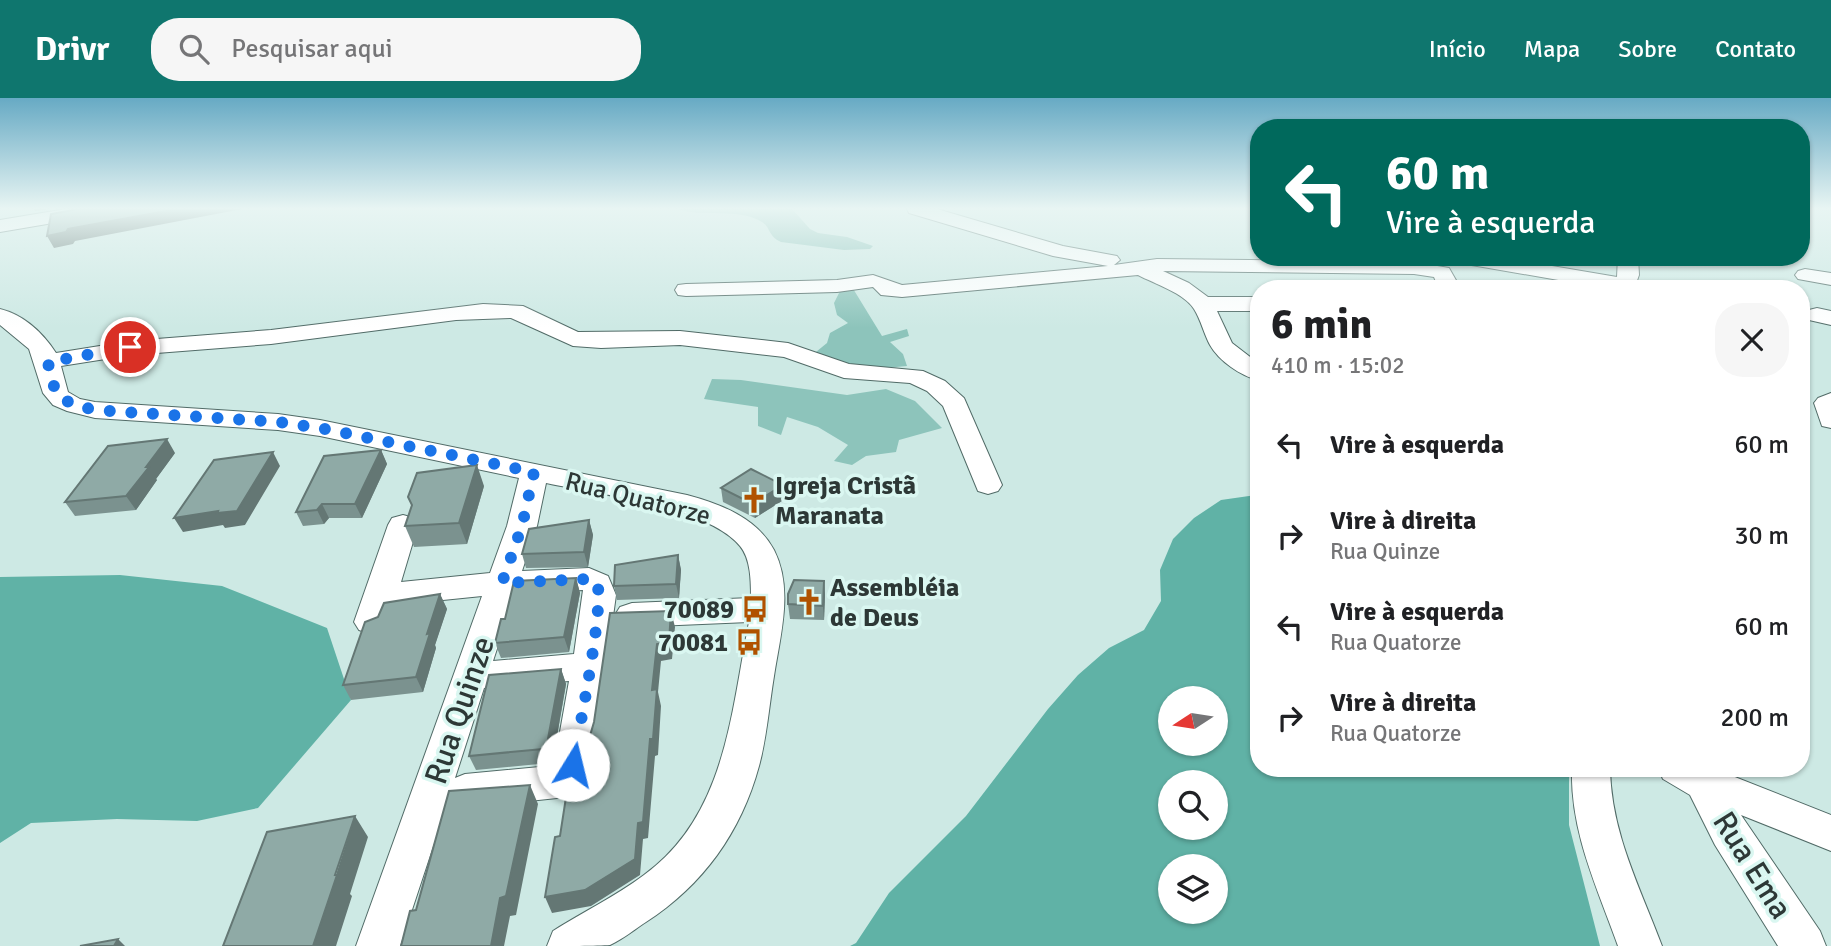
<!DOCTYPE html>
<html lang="pt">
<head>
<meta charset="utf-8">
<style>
	body { margin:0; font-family:Signika,sans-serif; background:#f6f6f6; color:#202124; height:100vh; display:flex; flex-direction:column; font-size:26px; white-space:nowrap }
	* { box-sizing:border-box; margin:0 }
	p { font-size:23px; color:#757577 }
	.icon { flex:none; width:38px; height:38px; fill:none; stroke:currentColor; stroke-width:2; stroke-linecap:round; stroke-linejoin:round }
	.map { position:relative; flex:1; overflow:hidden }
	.panel { position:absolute; left:1250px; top:182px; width:560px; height:497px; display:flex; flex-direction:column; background:#fff; border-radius:28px; box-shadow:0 2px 5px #0004 }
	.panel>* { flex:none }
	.guide { position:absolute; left:1250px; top:21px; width:560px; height:147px; border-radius:28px; box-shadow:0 2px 5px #0004; background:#00695c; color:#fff; overflow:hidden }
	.needle { width:46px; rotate:258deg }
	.controls { position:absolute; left:1158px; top:588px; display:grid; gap:14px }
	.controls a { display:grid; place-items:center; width:70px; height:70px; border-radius:50%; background:#fff; box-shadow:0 2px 5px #0004; font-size:35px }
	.pin { position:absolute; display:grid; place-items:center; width:60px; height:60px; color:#fff; margin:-30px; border:4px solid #fff; border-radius:50%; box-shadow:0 2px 7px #0007 }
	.me { position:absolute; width:77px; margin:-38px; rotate:9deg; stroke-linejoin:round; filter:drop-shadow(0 0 5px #0008) }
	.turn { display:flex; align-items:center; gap:24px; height:147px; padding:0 21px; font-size:32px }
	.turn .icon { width:91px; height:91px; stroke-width:2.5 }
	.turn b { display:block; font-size:49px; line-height:60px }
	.round { display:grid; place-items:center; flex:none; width:74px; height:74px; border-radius:28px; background:#f6f6f6 }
	.summary { display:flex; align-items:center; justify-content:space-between; height:119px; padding:0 21px }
	h1 { font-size:42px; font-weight:800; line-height:52px }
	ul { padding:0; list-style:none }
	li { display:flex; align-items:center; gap:21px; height:91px; padding:0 21px }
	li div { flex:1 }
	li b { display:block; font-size:26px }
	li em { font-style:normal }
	header { display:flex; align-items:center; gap:42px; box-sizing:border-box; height:98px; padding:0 35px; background:#0f766e; color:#fff }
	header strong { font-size:33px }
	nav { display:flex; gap:38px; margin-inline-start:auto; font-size:24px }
	.search { width:490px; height:63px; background:#f6f6f6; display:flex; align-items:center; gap:18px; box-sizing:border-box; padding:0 24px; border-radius:28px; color:#757577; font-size:26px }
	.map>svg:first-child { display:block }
	.green { fill:#8dc4bb }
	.forest { fill:#60b2a6; fill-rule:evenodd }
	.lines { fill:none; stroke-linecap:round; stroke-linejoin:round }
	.minor-casing { stroke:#516b67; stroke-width:2 }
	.minor { fill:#fff; fill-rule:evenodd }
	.wall { fill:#7b928f }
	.shaded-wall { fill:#647774 }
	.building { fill:#8faaa6; stroke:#647774; stroke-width:2 }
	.route { stroke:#1a73e8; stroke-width:12; stroke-dasharray:0 21.6 }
	.labels { text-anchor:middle; stroke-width:7; stroke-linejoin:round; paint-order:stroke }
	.poi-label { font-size:26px; font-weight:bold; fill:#2d3836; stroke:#daf7f1; text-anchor:start }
	.street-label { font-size:26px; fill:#2d3836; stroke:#daf7f1 }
	.near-street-label { font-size:32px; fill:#2d3836; stroke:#daf7f1 }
</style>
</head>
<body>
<header>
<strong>Drivr</strong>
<div class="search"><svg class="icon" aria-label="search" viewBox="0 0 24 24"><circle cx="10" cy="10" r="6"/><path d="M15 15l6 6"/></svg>Pesquisar aqui</div>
<nav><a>Início</a><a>Mapa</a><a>Sobre</a><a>Contato</a></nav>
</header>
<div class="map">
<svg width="1831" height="848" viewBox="0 0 1831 848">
	<rect width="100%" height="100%" fill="#cde9e4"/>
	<g class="green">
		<path d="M678,111h114l18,20 8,4 29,4 26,9 -3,3 -26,1 -63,-8c-13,-6 -10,-14 -19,-20 -24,-15 -58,-4 -84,-13z"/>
		<polygon points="852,189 882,238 907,231 909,238 890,244 903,256 907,268 864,272 811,258 827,245 830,235 848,225 837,217 834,205 841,191"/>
		<polygon points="712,281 741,282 847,297 886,291 915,303 942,330 899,342 896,354 866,358 852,367 834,363 848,347 818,329 787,319 781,337 758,328 758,309 704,301"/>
	</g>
	<g class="forest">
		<path d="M1256,397l2,273h311v57l31,121h-750l6,-3 33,-50 77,-77 82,-107 30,-34 31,-27 35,-18 17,-29 -1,-31 13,-31 21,-21 27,-18zM1171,600h45v46h-45zM1171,684h45v46h-45zM1171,768h45v46h-45z"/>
		<polygon points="120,477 222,488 327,530 351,602 258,710 197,723 117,721 31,725 0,745 0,479"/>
	</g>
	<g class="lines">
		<defs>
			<g id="minor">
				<polygon points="66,111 109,111 100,117 0,134 0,122"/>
				<path d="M907,111h30l126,37 54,10 3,4 -6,5 43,-6 257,3 35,6 12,21h-22l-5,-12 -20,-3 -251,-3 26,12 19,14h50v14h-41l15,32 26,20v17c-17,-4 -39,-19 -48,-35 -6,-11 -9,-25 -16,-36 -10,-16 -39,-25 -56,-34l-236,22 -21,-2 -8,-8 -36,5 -151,4 -8,-1 -3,-5 3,-5 8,-1 151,-4 36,-5 29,10 206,-19 -55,-10 -144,-43z"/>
				<polygon points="1450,159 1498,159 1617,179 1618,159 1638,159 1639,177 1634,191 1610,191 1460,165"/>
				<polygon points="1805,171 1831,175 1831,187 1798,181 1795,177 1798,173"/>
				<path d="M483,206l40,2 55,26 102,-1 108,12 61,21 74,7 22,10 19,17 38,87 -4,6 -10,3 -10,-3 -35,-85 -16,-15 -17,-8 -66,-5 -60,-21 -104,-12 -79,3 -28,-2 -62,-28 -55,2 -185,24 -140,11 -70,11 7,26 12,7 15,3 183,12 42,6 367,75c34,9 70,23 87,55 20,39 6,86 0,126 -5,30 -7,61 -15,90 -18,66 -56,119 -113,156 -11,7 -23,17 -36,23 -12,1 -48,1 -63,1l6,-15c30,-19 63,-35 91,-56 82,-59 87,-163 105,-253l-117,5 -12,-4 -5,-8 5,-8 12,-4 119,-5c0,-16 0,-39 -11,-52 -33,-40 -144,-52 -194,-63l-9,43 -15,45 67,-3 19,8 8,19 -24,170 -14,25 -21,8 -92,10 -14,-5 -2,-5 -49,148h-44l126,-350 -88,9 -11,25 -12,4 -12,-4 -5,-8 34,-97 4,-7 11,-3 11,3 4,7 -17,57 89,-9 17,-47 12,-48 -199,-42 -42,-6 -183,-12 -28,-7 -14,-6 -10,-12 -14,-44 -29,-24v-16c24,6 43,24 56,44l75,-12 140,-11zM583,492l-9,64 -81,7 22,-68zM569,583l-14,79 -5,6 -85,8 -10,4 29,-90z"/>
				<polygon points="1817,210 1831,213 1831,227 1809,222 1806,217 1809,212"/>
				<polygon points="1831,295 1831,330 1822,328 1814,305 1818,300"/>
				<path d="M1572,670h38c1,65 30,119 52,178h-44c-21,-59 -48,-114 -46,-178z"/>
				<polygon points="1658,670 1712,670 1831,717 1831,753 1741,717 1820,833 1826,848 1778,848 1715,747 1690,697 1663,681"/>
			</g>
		</defs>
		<use href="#minor" class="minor-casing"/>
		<use href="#minor" class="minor"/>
	</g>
	<g class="wall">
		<polygon points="381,352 387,366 362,420 329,420 324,426 303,428 296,414"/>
		<polygon points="175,355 156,381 157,382 136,412 75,418 65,404"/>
		<polygon points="484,388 467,446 414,449 405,428"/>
		<polygon points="721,390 785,401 755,420 723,404"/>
		<polygon points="589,422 593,437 588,469 526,470 522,456"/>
		<polygon points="678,457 681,472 679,500 617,502 614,488"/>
		<polygon points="576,480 580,495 569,554 501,560 495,545 505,521"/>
		<polygon points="824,483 825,497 824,522 790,521 788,506"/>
		<polygon points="440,496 447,511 435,547 436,550 423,594 351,602 343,587"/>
		<polygon points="561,571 566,586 553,661 549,665 476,672 469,658"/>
	</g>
	<g class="shaded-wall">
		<polygon points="34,111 50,111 35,113"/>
		<polygon points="177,111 242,111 75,143 73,146 54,150 47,138 68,131"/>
		<polygon points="167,341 175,355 156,381 157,382 136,412 126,398 146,369"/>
		<polygon points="381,352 387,366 362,420 355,406"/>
		<polygon points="273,354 280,368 245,427 225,430 223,427 183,434 174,420 218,413"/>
		<polygon points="477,367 484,388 467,446 459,425"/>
		<polygon points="783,387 785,401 755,420 753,406"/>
		<polygon points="322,406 329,420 324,426 317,412"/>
		<polygon points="589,422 593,437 588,469 584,454"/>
		<polygon points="678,457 681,472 679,500 676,486"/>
		<polygon points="576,480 580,495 569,554 564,539"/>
		<polygon points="824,483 825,497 824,522 823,508"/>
		<polygon points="440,496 447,511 435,547 436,550 423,594 416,579 427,536"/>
		<polygon points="671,513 675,529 672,561 661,563 658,594 661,608 658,657 655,658 648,740 643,741 640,777 591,808 552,815 545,799 638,725 650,641 652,592 657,546"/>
		<polygon points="561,571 566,586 553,661 549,665 543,651"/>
		<polygon points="530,687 538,706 516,817 510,818 504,848 491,848 500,800"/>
		<polygon points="355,718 368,739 350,796 352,798 336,848 313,848"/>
		<polygon points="118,841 125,848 114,848"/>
	</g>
	<g class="building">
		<polygon points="78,111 177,111 68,131 66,134 47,138 51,116"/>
		<polygon points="167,341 146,369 149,369 126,398 65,404 108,348"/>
		<polygon points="381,352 355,406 322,406 317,412 296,414 324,358"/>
		<polygon points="273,354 237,413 217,415 218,413 174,420 214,362"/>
		<polygon points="477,367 459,425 405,428 412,407 408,399 417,375"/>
		<polygon points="751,371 783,387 753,406 721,390"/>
		<polygon points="589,422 584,454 522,456 529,431"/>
		<polygon points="678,457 676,486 614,488 615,467"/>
		<polygon points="576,480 564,539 495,545 501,521 505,521 514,483"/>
		<polygon points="794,482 824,483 823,508 788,506 788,496"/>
		<polygon points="440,496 427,536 430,535 416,579 343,587 365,524 378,519 384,505"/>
		<polygon points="671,513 669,544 657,546 652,592 657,591 653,641 650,641 643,724 638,725 635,761 585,792 545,799 555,739 560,738 569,680 582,665 594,624 610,515"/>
		<polygon points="561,571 547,646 543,651 469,658 489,577"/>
		<polygon points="530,687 506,798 500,800 491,848 401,848 410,813 416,812 449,693"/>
		<polygon points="355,718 335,777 337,777 313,848 223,848 267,734"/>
		<polygon points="118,841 114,848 80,848"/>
	</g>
	<linearGradient id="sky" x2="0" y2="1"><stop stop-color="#67aac4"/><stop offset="0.48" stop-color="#e8f5f3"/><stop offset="1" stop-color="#e8f5f3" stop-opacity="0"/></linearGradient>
	<rect width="1831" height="230" fill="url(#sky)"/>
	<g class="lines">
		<path class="route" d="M130,249l-82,15c6,36 12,40 47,48l183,12 42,6 214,44 -12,54 -20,57 87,-4 8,4c8,22 -19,151 -24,182"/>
	</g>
	<defs>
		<symbol id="church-bare" viewBox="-9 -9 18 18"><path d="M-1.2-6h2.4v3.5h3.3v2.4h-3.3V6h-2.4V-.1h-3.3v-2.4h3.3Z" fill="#b05200" stroke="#daf7f1" stroke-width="2.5" paint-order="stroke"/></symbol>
		<symbol id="bus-bare" viewBox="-9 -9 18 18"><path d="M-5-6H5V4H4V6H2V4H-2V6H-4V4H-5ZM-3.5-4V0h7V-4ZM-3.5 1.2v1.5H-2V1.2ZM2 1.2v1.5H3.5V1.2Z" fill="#b05200" stroke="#daf7f1" stroke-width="2.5" paint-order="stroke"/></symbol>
	</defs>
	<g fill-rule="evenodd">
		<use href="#church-bare" x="735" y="383" width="38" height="38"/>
		<use href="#church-bare" x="790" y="485" width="38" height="38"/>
		<use href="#bus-bare" x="736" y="492" width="38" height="38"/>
		<use href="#bus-bare" x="730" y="525" width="38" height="38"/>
	</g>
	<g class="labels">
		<g class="poi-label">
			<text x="775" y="396">Igreja Cristã<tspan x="775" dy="30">Maranata</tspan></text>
			<text x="830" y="498">Assembléia<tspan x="830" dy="30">de Deus</tspan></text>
			<text x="734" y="520" text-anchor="end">70089</text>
			<text x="728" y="553" text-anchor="end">70081</text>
		</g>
		<g class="street-label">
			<text transform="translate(638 400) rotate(14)" y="9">Rua Quatorze</text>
		</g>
		<g class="near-street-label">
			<text transform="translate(459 612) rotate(-71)" y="11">Rua Quinze</text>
			<text transform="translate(1753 767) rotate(58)" y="11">Rua Ema</text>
		</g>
	</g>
</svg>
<div class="controls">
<a><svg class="needle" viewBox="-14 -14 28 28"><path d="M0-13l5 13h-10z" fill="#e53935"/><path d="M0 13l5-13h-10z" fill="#757577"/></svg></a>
<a><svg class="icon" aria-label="search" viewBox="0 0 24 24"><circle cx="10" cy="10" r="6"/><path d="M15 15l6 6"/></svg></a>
<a><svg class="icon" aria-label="layers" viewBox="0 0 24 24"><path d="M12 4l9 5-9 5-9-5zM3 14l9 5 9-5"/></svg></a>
</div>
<div class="pin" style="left:130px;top:249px;background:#d93025"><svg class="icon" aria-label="arrive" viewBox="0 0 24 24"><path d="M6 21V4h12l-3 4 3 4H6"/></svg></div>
<svg class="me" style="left:573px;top:667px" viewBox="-20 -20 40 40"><circle r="19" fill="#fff"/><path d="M0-13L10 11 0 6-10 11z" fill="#1a73e8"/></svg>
<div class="guide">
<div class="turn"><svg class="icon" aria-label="left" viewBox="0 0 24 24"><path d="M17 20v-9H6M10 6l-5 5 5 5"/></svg><div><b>60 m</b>Vire à esquerda</div></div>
</div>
<section class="panel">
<div class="summary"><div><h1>6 min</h1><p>410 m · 15:02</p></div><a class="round"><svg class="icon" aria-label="close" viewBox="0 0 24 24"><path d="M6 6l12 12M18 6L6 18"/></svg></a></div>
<ul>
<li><svg class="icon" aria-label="left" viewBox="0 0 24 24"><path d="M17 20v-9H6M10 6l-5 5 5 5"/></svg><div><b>Vire à esquerda</b></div><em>60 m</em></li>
<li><svg class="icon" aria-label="right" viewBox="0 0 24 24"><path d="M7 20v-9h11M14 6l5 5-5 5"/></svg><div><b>Vire à direita</b><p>Rua Quinze</p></div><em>30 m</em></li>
<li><svg class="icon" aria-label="left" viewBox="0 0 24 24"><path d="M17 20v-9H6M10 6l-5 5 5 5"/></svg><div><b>Vire à esquerda</b><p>Rua Quatorze</p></div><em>60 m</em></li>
<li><svg class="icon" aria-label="right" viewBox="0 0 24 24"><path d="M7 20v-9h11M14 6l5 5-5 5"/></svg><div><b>Vire à direita</b><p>Rua Quatorze</p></div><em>200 m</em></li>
</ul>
</section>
</div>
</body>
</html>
